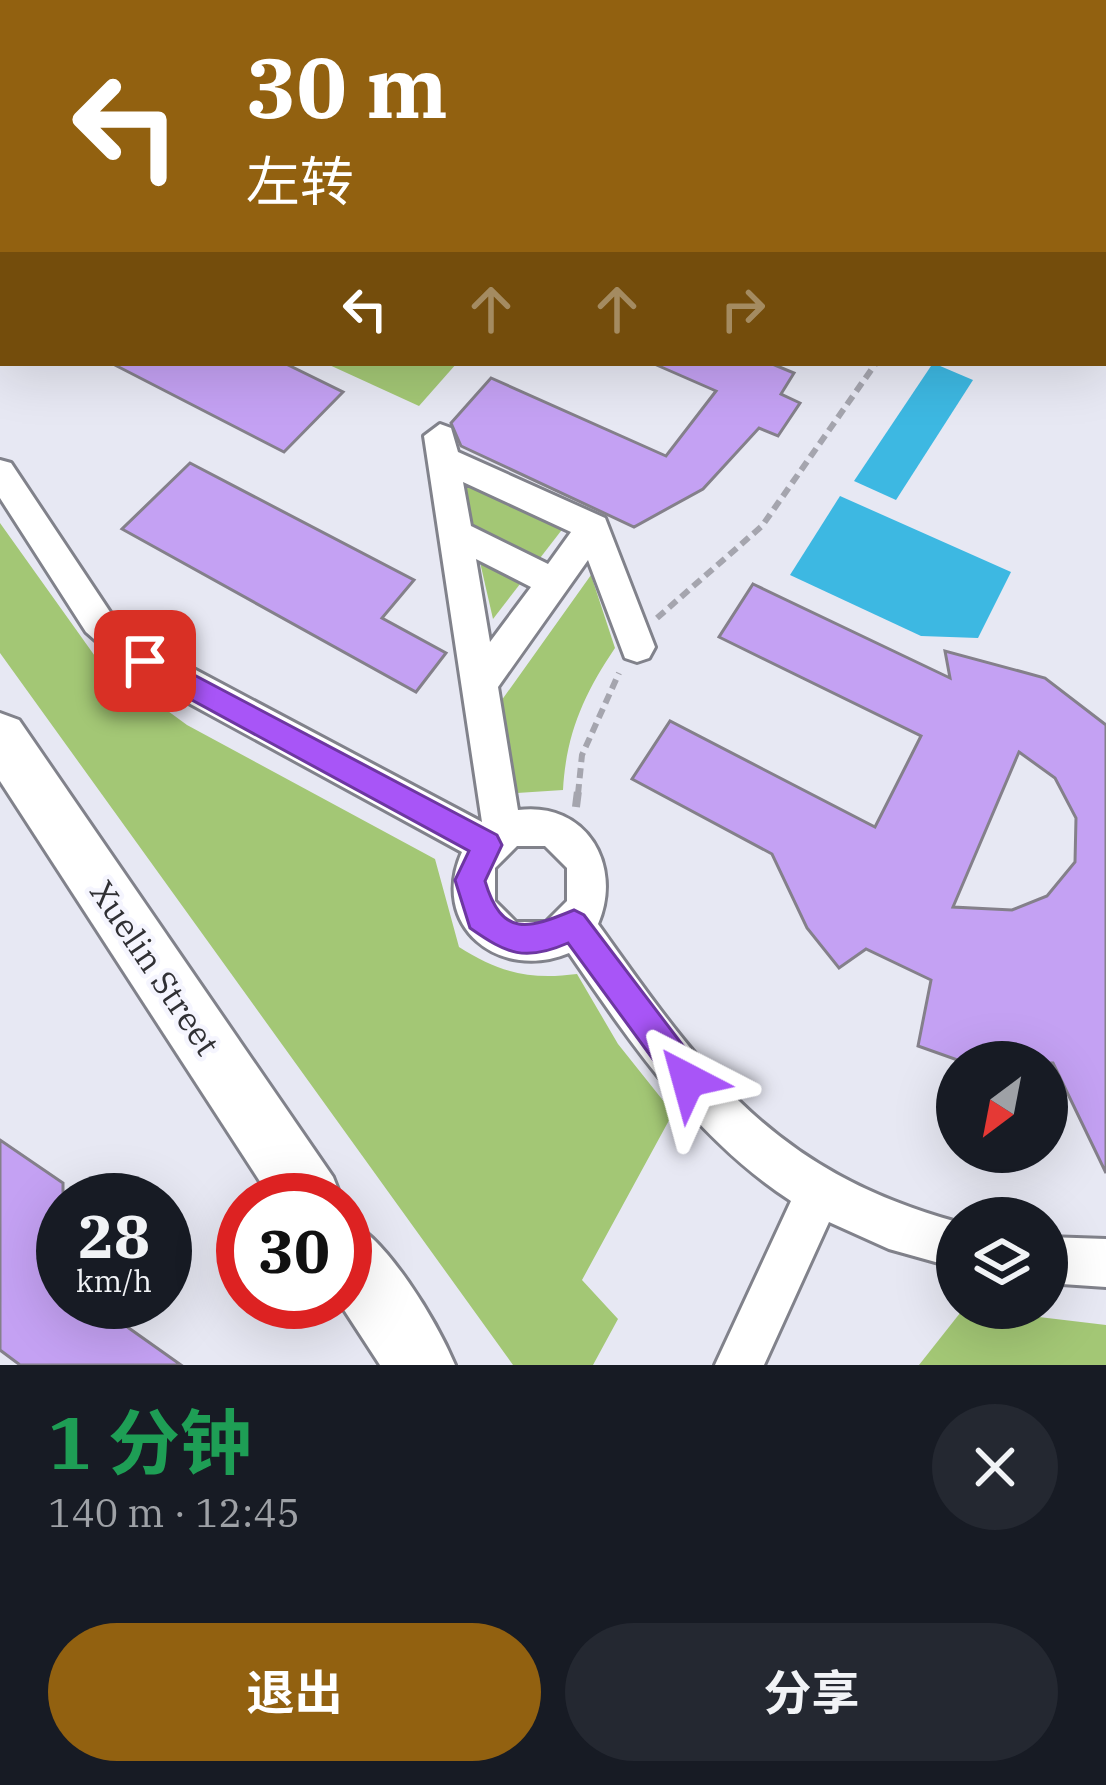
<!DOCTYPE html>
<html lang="zh">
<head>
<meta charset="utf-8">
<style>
	body { margin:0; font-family:"IBM Plex Serif","Noto Sans SC",serif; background:#242831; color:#f1f3f6; height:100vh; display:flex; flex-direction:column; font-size:45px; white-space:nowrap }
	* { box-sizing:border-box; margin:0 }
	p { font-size:39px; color:#9ea1a6 }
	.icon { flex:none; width:66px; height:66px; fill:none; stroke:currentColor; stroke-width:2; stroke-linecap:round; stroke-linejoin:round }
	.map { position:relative; height:1365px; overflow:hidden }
	.side { display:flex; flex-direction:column; background:#171b24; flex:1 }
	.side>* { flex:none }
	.guide { position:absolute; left:0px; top:0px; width:1107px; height:366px; box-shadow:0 12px 48px #0002; background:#926110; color:#fff; overflow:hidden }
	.needle { width:78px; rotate:212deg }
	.fabs { position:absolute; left:936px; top:1041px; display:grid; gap:24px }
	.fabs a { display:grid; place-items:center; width:132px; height:132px; border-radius:50%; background:#171b24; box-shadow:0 12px 48px #0002; font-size:60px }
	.speed { position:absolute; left:36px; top:1173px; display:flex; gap:24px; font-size:60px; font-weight:700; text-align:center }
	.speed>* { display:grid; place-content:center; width:156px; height:156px; border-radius:50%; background:#171b24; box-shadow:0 12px 48px #0002; line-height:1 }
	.speed small { font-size:30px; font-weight:400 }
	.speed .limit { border:18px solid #d22; background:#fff; color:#111 }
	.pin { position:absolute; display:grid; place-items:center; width:102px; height:102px; color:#fff; margin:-51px; border-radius:24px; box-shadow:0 6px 18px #0006 }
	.me { position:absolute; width:132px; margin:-66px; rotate:321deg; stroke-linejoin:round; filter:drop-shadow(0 0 9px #0008) }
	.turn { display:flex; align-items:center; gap:42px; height:252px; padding:0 48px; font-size:54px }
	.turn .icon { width:156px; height:156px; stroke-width:2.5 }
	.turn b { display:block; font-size:84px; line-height:102px }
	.lanes { display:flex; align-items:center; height:114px; padding:0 48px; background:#0003; justify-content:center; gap:60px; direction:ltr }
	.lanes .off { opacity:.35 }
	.round { display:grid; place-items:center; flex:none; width:126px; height:126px; border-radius:63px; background:#242831 }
	.head { display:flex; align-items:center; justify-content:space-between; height:204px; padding:0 48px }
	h1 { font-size:72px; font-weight:700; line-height:90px; color:#1e9e55 }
	.primary-button { display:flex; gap:24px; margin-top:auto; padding:24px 48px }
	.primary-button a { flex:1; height:138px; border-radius:72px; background:#926110; color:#fff; font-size:48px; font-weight:700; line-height:138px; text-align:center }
	.primary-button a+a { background:#242831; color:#f1f3f6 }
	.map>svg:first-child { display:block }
	.green { fill:#a3c775 }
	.water { fill:#3db8e2 }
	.building { fill:#c4a1f3; stroke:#84808a; stroke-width:3; fill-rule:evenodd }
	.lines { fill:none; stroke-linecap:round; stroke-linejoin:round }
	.street-casing { stroke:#81828b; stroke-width:6 }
	.secondary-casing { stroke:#81828b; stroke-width:6 }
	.primary-casing { stroke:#9a4d43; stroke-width:63 }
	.path-far1 { stroke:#a5a5ae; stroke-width:6; stroke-dasharray:10 6; stroke-linecap:butt }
	.path { stroke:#a5a5ae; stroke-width:8; stroke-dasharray:15 8; stroke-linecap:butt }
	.street { fill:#fff; fill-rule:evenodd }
	.secondary { fill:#fff; fill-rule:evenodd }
	.primary { stroke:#e59e93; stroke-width:57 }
	.route { fill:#a855f7; stroke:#6d37a1; stroke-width:3 }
	.labels { text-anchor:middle; stroke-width:9; stroke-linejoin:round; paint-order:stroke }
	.street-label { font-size:33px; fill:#303034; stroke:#f5f5fe }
</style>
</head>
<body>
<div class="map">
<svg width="1106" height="1365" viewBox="0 0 1106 1365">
	<rect width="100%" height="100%" fill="#e7e8f3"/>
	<g class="green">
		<polygon points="325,363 457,363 419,406"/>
		<polygon points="458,466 571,518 493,619"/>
		<path d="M0,523l97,136 90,66 248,134 24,88c41,26 71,33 118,27l41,70 55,69 -91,167 36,39 -25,46h-80l-513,-712z"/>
		<path d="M591,575l24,73c-31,46 -49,86 -52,142l-46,3 -18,-89z"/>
		<polygon points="964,1308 1106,1325 1106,1365 919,1365"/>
	</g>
	<g class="water">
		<polygon points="933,363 973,380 896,500 854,481"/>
		<polygon points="840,496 1011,572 978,638 921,636 790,575"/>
	</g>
	<g class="building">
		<polygon points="111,363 284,363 343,392 284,452"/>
		<polygon points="652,363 770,363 794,373 781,394 800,403 778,436 759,428 703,489 634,527 461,446 451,423 491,378 666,456 716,391"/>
		<polygon points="190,463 414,580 382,618 446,653 416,692 122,529"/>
		<path d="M753,584l197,94 -5,-27 100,27 61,47v448l-53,-110 -90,-1 -45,-16 13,-66 -65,-31 -27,19 -32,-40 -35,-74 -140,-75 38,-58 205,106 46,-91 -202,-99zM1019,752l36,26 21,40 -1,44 -28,34 -35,14 -59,-3z"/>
		<polygon points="0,1140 63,1183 63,1302 141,1302 126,1326 181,1365 20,1365 0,1350"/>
	</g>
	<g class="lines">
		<defs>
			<g id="street">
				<polygon points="350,0 378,0 347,3"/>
				<polygon points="986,0 1013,0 1016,3 989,3"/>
				<rect x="1104" y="50" width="2" height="15"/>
				<polygon points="3,141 3,157 0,158 0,142"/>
				<path d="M440,424l11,4 7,24 147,66 50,129 -6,11 -12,4 -12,-4 -37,-98 -90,127 20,123c69,-9 105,56 80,114 106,149 175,247 359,298v46l-68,-19 -60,-27 -65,143h-49l76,-164c-95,-62 -159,-156 -222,-248 -70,29 -140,-27 -107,-101l-330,-180 -46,-40 -86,-134v-38l11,3 99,149 48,38 324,172 -58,-386zM463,482l108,50 -23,32 -77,-38zM476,559l55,28 -41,55zM517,846h28l22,22v33l-21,21h-30l-21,-21v-33z"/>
				<polygon points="1047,1237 1106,1239 1106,1287 1047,1283"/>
			</g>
			<g id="secondary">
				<polygon points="0,713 19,720 333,1177 342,1200 272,1200 0,781"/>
				<path d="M345,1219c41,17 92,103 110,146h-75l-41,-63h6z"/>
			</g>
			<g id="primary">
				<polyline points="31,3 39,0"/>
				<polyline points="145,3 153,0"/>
				<polyline points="0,59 3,58"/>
			</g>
		</defs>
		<use href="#street" class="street-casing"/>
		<use href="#secondary" class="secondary-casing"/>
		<use href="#primary" class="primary-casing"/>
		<g class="path-far1">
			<polyline points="657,618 762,526 876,363"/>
			<polyline points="578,794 582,755 619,673"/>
		</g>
		<polyline class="path" points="576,807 578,791"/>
		<use href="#street" class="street"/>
		<use href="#secondary" class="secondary"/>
		<use href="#primary" class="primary"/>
	</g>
	<path class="route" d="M145,649l352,186 5,10 -17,36c17,57 43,48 89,29l10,5 116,153 5,12 -5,12 -12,5 -11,-5 -109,-149c-43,19 -61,11 -98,-15l-15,-48 14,-29 -334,-182 -4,-8z"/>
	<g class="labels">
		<g class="street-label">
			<text transform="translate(155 968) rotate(56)" y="12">Xuelin Street</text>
		</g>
	</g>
</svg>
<div class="fabs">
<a><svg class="needle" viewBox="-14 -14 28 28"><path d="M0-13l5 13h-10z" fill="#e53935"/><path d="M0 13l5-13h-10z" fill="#9ea1a6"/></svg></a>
<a><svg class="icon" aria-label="layers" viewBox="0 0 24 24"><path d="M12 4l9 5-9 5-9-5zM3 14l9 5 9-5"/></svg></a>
</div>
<div class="speed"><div>28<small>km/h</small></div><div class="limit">30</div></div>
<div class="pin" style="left:145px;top:661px;background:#d93025"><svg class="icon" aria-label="arrive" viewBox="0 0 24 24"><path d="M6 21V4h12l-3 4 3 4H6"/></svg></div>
<svg class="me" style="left:688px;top:1080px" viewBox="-20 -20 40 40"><path d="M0-17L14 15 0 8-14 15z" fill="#a855f7" stroke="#fff" stroke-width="4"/></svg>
<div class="guide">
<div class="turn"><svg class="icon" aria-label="left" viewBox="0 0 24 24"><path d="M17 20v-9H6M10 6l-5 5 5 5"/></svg><div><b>30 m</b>左转</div></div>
<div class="lanes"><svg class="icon" aria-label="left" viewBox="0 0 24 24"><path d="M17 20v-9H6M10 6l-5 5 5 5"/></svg><svg class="icon off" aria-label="ahead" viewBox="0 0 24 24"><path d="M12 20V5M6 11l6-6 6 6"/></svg><svg class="icon off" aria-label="ahead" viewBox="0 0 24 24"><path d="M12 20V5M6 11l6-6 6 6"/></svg><svg class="icon off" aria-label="right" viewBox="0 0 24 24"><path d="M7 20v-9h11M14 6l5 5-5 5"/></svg></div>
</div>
</div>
<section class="side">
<div class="head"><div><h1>1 分钟</h1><p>140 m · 12:45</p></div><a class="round"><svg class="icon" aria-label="close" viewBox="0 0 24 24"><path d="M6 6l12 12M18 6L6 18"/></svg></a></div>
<div class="primary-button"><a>退出</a><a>分享</a></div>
</section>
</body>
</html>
